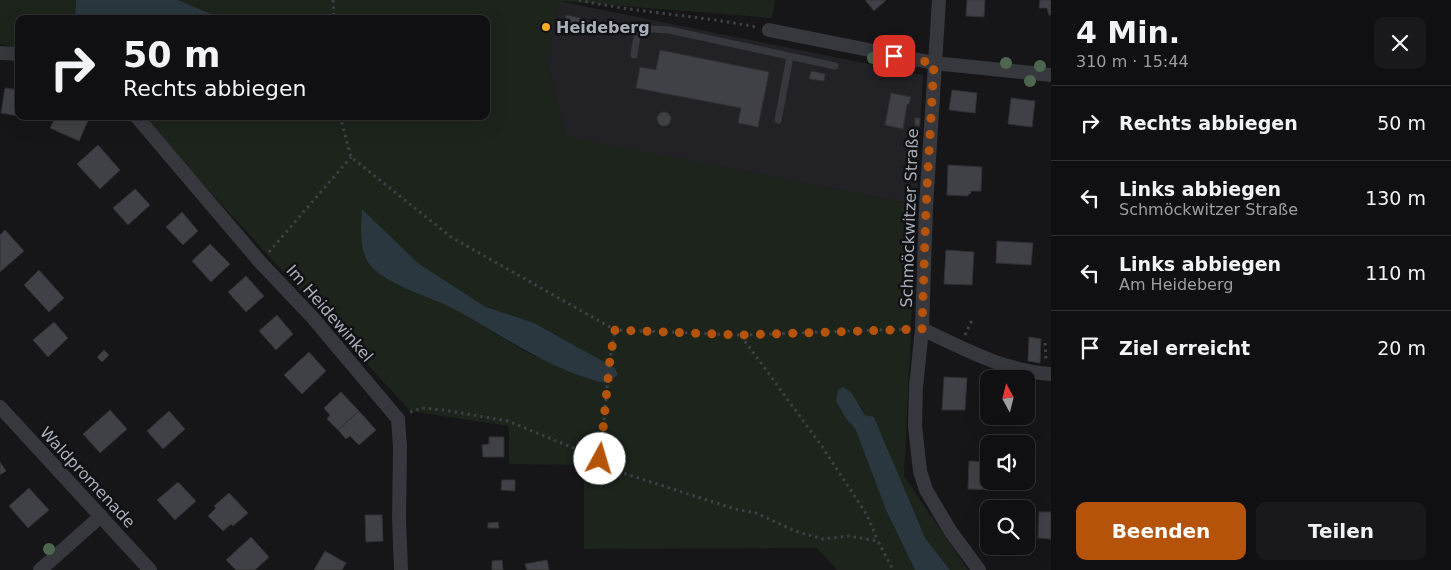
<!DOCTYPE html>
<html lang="de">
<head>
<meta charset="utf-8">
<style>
	body { margin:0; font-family:"DejaVu Sans",sans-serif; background:#19191c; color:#f1f3f6; height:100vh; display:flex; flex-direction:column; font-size:19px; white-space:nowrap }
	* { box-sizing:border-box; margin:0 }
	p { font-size:16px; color:#9c9da0 }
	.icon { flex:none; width:28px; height:28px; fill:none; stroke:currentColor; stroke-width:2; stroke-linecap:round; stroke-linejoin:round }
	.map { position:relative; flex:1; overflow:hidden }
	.side { display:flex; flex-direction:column; background:#101013; width:400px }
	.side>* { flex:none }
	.banner { position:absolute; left:15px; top:15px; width:475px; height:105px; border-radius:10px; box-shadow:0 5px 20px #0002,0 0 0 1px #303033; background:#101013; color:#f1f3f6; overflow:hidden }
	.needle { width:32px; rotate:353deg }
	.buttons { position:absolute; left:980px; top:370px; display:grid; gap:10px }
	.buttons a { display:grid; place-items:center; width:55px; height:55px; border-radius:10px; background:#101013; box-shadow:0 5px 20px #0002,0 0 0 1px #303033; font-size:25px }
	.pin { position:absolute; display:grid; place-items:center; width:42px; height:42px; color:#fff; margin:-21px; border-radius:10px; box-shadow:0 2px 8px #0006 }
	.me { position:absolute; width:55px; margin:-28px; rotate:6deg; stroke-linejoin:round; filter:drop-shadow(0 0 4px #0008) }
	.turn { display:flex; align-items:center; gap:18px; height:105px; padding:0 25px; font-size:22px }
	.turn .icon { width:65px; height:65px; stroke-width:2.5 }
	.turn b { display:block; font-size:35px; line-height:42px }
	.round { display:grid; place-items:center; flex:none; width:52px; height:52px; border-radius:10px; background:#19191c }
	.summary { display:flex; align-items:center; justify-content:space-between; height:85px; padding:0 25px }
	h1 { font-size:30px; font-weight:700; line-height:38px }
	.cta { display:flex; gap:10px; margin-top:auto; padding:10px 25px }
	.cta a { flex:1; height:58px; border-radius:10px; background:#b45309; color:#fff; font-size:20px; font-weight:700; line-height:58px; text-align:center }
	.cta a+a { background:#19191c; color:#f1f3f6 }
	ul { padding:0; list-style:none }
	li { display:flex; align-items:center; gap:15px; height:75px; padding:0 25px; border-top:1px solid #303033 }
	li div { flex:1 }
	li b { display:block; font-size:19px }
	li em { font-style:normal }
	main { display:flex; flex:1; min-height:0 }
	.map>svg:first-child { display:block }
	.built { fill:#222226 }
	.green { fill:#1c241c; fill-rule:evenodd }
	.water { fill:#2b373e }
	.building { fill:#404146; stroke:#303035 }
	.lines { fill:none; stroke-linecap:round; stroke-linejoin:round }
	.path { stroke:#3d4045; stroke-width:3; stroke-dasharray:2.5 4; stroke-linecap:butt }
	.service { stroke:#37383e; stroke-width:7 }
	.minor { stroke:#37383e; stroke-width:14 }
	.tree { fill:#4e664f }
	.route { stroke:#b45309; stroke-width:9; stroke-dasharray:0 16.2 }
	.poi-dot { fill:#ffa928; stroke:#111114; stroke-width:2 }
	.labels { text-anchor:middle; stroke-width:5; stroke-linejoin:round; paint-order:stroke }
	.poi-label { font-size:16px; font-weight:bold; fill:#a7aeba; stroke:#111114; text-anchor:start }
	.street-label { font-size:16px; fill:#a7aeba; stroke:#111114 }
</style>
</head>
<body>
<main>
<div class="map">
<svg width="1051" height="570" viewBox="0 0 1051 570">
	<rect width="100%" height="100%" fill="#161619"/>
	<polygon class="built" points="559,1 923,75 917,205 566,137 547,62"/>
	<g class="green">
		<polygon points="0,0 76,0 75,19 19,19 19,48 0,44"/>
		<path d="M178,0h597l-3,18 -213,-17 -12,61 19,74 351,69 -13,271 64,94h-18l-25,-32 -20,-43 -21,-56 -19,-24 -5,-10 -13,15 8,8 31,82 29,60h-78l-20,-22 -233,1v-84l-75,-1v-38l-99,-15 -269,-295h345v-97h-271l-6,-6zM363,210l56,54 67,43 48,16 81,45 3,6 -30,5 -58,-25 -77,-46 -69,-31z"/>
	</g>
	<g class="water">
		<polygon points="76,0 178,0 209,13 215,19 75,19"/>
		<path d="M362,209l57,55 67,43 48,16 81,45 3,7 -14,8c-57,-14 -100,-47 -150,-74 -22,-12 -74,-26 -86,-47 -9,-14 -7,-37 -6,-53z"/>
		<polygon points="843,387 851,392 865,415 874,417 925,538 950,570 915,570 886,510 855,428 847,420 836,401 838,390"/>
	</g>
	<g class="building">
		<polygon points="865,0 886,0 874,11"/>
		<polygon points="967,0 985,0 984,17 966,16"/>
		<polygon points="1040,0 1051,0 1051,15 1049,15 1047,8 1039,8"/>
		<polygon points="566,15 581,18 578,34 563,31"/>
		<polygon points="660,50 769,72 758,127 738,123 741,108 636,88 640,67 656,70"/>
		<polygon points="811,71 825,74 824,81 809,79"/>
		<polygon points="5,88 19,90 19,116 1,113"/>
		<polygon points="952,90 977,93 975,113 949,110"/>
		<polygon points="891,93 911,97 909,104 907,104 903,129 885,125"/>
		<polygon points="1011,98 1035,101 1032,127 1008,124"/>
		<circle cx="664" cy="119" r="7"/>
		<polygon points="56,116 90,116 79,141 50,128"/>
		<polygon points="915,118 920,118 919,126 915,125"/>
		<polygon points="98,145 120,170 100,189 77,164"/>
		<polygon points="948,165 982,167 981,191 970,191 971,193 967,196 947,195"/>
		<polygon points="135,189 150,205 128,225 113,208"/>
		<polygon points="182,212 198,231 183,245 166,227"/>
		<polygon points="5,230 24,251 0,272 0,235"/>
		<polygon points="997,241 1033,243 1031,265 996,263"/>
		<polygon points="210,244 230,264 211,282 192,261"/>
		<polygon points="946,250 974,252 972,285 944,284"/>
		<polygon points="39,270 64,298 49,312 24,285"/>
		<polygon points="246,276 264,296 246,312 228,292"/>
		<polygon points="277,315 293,334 276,350 259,331"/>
		<polygon points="54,322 68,338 48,357 33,340"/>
		<polygon points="1029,337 1041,339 1040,363 1028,361"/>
		<polygon points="104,350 109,355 102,362 97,357"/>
		<polygon points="309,352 326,371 302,394 284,375"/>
		<polygon points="944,377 967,378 965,410 942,410"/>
		<polygon points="341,392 359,411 338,430 327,419 330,415 324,408"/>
		<polygon points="110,410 127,429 100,453 83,434"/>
		<polygon points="169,411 185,429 163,449 147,431"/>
		<polygon points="359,411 376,430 359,445 350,436 346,439 338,430"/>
		<polygon points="489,437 504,437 504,457 483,457 482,445 489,444"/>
		<polygon points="969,461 989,462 989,481 997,481 997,490 968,489"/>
		<polygon points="0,462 6,471 0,475"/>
		<polygon points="502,480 515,480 515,491 501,490"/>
		<polygon points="178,482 196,501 175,520 157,500"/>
		<polygon points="29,488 49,510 28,528 9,506"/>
		<polygon points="229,493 248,513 233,526 231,524 223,531 208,516 216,508 214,506"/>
		<polygon points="1039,512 1051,512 1051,539 1038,538"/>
		<polygon points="365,515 382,515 383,541 366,542"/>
		<polygon points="498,522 499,528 488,528 488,523"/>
		<polygon points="251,537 269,557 255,570 236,570 226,560"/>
		<polygon points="325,551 346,563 342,570 314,570"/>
		<polygon points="502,560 503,570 492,570 492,561"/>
		<polygon points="547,560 549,570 527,570 525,564"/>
	</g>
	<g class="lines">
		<g class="path">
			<polyline points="333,0 334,19"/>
			<path d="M579,0c58,13 118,15 177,27"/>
			<polyline points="340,116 351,157 451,237 615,330 741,335 907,329"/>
			<polyline points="269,252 351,157"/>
			<polyline points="965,335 973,318"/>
			<polyline points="741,336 821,445 867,515 878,541"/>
			<polyline points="1045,343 1046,360"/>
			<polyline points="410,412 422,408 444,410 508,421 600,459 623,473 735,509 756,513 795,531 823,539 849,536 878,541 893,570"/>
			<polyline points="600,459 610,359 615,330"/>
		</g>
		<g class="service">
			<polyline points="588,25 669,30 835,66"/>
			<polyline points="634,55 638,29"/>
			<polyline points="778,120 790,57"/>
		</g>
		<g class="minor">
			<polyline points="939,0 926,207 922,329 916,387 915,426 920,471 926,490 951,532 979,570"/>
			<polyline points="769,30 934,63 1051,75"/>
			<polyline points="0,53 19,54"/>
			<polyline points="136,116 260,262 313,318 398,419 400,447 399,518 401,570"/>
			<path d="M922,329c42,20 82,42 129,45"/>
			<polyline points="0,407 150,570"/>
			<polyline points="40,570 101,516"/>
		</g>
	</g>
	<g class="tree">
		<circle cx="873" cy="58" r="6"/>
		<circle cx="1006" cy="63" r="6"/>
		<circle cx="1040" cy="66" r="6"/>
		<circle cx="1030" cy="81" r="6"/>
		<circle cx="49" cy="549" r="6"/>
	</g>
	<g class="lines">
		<polyline class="route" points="600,459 610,359 615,330 741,335 922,329 926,207 934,63 894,56"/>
	</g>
	<circle class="poi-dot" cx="546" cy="27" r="5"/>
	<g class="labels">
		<g class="poi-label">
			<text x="556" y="33">Heideberg</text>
		</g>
		<g class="street-label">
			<text transform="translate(909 218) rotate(-88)" y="6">Schmöckwitzer Straße</text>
			<text transform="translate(330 313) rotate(49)" y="6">Im Heidewinkel</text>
			<text transform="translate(88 477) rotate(47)" y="6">Waldpromenade</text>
		</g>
	</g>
</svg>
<div class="buttons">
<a><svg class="needle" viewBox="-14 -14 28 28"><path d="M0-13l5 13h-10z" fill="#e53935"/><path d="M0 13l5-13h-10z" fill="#9c9da0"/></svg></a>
<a><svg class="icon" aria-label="sound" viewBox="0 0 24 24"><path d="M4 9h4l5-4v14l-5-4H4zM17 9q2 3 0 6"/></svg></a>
<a><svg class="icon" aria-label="search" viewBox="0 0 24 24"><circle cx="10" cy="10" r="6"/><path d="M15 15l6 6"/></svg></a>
</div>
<div class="pin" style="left:894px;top:56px;background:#d93025"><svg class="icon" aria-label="arrive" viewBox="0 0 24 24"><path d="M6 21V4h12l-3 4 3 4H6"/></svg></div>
<svg class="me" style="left:600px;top:459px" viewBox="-20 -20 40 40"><circle r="19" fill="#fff"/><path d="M0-13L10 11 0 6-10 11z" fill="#b45309"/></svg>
<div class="banner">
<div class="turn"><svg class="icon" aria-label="right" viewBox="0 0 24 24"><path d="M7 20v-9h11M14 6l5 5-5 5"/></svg><div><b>50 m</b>Rechts abbiegen</div></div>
</div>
</div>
<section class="side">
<div class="summary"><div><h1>4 Min.</h1><p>310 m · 15:44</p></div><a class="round"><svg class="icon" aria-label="close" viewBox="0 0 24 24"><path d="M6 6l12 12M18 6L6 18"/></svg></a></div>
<ul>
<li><svg class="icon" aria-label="right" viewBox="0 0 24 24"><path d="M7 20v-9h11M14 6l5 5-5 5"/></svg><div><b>Rechts abbiegen</b></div><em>50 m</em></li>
<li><svg class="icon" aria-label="left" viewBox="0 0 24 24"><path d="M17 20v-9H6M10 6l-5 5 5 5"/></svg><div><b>Links abbiegen</b><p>Schmöckwitzer Straße</p></div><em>130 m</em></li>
<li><svg class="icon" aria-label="left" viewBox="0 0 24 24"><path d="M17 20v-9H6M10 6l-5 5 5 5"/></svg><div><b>Links abbiegen</b><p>Am Heideberg</p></div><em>110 m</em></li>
<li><svg class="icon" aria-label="arrive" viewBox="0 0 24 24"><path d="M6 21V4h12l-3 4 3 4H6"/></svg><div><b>Ziel erreicht</b></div><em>20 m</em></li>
</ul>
<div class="cta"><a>Beenden</a><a>Teilen</a></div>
</section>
</main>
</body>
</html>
